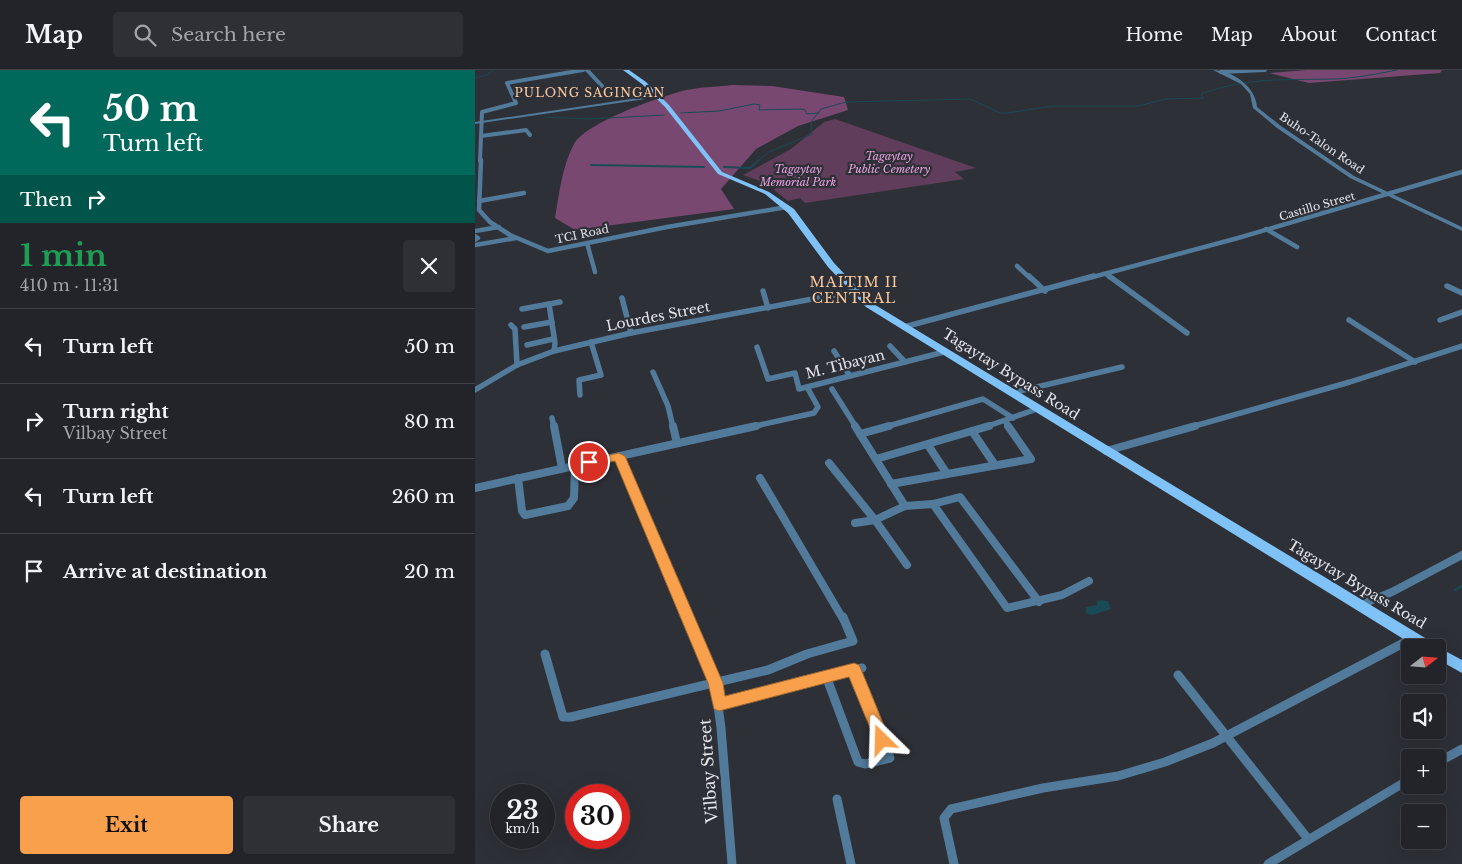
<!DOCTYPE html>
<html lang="en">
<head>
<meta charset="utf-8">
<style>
	body { margin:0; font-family:"Libre Baskerville",serif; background:#2e3035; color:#f1f3f6; height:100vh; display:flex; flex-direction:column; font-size:19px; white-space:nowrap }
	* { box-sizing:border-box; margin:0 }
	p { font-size:16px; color:#a2a4a8 }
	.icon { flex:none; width:28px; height:28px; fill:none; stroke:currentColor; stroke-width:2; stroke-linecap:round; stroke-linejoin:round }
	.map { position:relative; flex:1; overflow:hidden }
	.drawer { display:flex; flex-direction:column; background:#222429; width:475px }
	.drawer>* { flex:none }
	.hud { background:#00695c; color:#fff; overflow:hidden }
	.needle { width:32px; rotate:73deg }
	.buttons { position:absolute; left:926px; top:569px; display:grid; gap:10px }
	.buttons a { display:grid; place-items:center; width:45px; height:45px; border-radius:5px; background:#222429; box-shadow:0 5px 20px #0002,0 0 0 1px #3f4146; font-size:25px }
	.speed { position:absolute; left:15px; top:714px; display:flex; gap:10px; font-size:25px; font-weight:700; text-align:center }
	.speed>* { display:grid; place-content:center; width:65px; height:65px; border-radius:50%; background:#222429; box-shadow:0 5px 20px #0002,0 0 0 1px #3f4146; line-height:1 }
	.speed small { font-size:12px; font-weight:400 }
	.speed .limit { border:8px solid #d22; background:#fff; color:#111 }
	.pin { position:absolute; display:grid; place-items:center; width:42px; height:42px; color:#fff; margin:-21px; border:2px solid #fff; border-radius:50%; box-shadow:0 1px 5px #0007 }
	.me { position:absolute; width:55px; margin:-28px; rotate:338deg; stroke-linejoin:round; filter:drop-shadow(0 0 4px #0008) }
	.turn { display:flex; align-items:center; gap:18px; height:105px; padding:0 20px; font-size:22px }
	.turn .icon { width:65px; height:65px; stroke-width:2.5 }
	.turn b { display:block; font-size:35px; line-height:42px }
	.then { display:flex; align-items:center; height:48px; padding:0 20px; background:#0003; gap:10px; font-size:19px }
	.round { display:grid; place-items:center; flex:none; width:52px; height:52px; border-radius:5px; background:#2e3035 }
	.headline { display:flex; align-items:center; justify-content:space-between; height:85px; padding:0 20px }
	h1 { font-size:30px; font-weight:700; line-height:38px; color:#1e9e55 }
	.cta { display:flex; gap:10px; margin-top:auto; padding:10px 20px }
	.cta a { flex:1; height:58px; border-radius:5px; background:#f8a04b; color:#111; font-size:20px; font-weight:700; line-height:58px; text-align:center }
	.cta a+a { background:#2e3035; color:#f1f3f6 }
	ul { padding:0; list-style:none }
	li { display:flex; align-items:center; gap:15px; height:75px; padding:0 20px; border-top:1px solid #3f4146 }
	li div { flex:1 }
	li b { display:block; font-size:19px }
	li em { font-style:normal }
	header { display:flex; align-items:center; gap:30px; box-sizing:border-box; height:70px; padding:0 25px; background:#222429; border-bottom:1px solid #3f4146 }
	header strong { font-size:24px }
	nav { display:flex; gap:28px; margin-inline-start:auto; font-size:18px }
	.search { width:350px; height:45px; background:#2e3035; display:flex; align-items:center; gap:12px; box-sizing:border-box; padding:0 18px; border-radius:5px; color:#a2a4a8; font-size:19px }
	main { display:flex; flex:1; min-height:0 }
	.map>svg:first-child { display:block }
	.green { fill:#603d5a }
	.forest { fill:#794871 }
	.water { fill:#1a4a55 }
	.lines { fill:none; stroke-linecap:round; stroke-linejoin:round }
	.stream-far2 { stroke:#1a4a55; stroke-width:1 }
	.stream-far1 { stroke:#1a4a55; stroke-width:2 }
	.stream { stroke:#1a4a55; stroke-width:2.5 }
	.minor-far4 { stroke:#527a9b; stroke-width:4 }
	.minor-far3 { stroke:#527a9b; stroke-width:4.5 }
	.minor-far2 { stroke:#527a9b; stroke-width:5.5 }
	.minor-far1 { stroke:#527a9b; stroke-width:8 }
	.minor { stroke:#527a9b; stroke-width:9 }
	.tertiary { fill:#527a9b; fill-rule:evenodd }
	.primary { fill:#7fc2f7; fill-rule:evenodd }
	.route { fill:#f8a04b; stroke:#a16831 }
	.labels { text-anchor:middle; stroke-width:4.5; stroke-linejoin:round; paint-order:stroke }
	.far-street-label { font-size:11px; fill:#e4e5ea; stroke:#2e3037 }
	.far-park-label { font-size:11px; font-style:italic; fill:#eda2e1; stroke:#2e3037 }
	.far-neighbourhood-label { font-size:12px; letter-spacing:1px; fill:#fac89d; stroke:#2e3037 }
	.far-quarter-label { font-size:14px; letter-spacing:1px; fill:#fac89d; stroke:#2e3037 }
	.street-label { font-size:14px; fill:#e4e5ea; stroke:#2e3037 }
	.near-street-label { font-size:16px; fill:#e4e5ea; stroke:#2e3037 }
</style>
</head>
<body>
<header>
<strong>Map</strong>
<div class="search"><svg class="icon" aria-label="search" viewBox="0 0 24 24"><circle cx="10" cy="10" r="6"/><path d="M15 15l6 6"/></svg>Search here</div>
<nav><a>Home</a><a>Map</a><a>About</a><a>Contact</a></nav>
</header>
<main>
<section class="drawer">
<div class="hud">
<div class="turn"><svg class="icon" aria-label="left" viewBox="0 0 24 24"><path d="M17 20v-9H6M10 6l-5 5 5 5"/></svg><div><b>50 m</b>Turn left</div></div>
<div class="then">Then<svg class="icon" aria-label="right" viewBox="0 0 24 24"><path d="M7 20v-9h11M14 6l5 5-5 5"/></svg></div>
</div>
<div class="headline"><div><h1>1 min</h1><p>410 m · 11:31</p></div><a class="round"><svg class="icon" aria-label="close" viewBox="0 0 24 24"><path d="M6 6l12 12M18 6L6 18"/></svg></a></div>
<ul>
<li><svg class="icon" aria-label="left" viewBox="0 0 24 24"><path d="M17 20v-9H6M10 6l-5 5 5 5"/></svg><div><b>Turn left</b></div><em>50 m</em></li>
<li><svg class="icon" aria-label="right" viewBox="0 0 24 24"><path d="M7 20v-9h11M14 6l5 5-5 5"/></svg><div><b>Turn right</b><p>Vilbay Street</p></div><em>80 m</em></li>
<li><svg class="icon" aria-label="left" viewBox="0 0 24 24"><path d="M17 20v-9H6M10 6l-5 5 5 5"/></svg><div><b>Turn left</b></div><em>260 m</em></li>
<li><svg class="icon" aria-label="arrive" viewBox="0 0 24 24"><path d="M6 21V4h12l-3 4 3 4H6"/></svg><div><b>Arrive at destination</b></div><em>20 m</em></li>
</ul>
<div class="cta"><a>Exit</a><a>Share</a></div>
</section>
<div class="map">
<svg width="987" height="794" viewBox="0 0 987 794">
	<rect width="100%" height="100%" fill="#2e3037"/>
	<polygon class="green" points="360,49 501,98 480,102 489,109 330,133 325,128 313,131 299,120 302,117 268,105 316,79 349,52"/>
	<g class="forest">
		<polygon points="832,0 967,0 965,3 834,13 794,3"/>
		<path d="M257,15l40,1 72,11 4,13 -50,16 -42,23 -35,40 13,20 -159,21 -20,-12c4,-23 7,-52 19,-74 13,-22 83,-46 108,-53 16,-4 34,-4 50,-6z"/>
	</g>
	<polygon class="water" points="626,530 633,531 636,539 617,545 611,543 611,537 622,535 622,531"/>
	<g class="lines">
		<g class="stream-far2">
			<polyline points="0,8 12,5 18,0"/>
			<polyline points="206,43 244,41 279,34 285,35 284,40 326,39 330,40 332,44 344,43"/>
			<polyline points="69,47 114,49 190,45"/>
			<path d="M283,91l11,-9 43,-18 -1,-12 10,-13 25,-7 124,-3 30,14h8l44,-7h86l28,-7 37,-1 -2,-4c44,-17 88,-14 134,-15 21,-1 42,-5 62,-9"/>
		</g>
		<g class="stream-far1">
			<polyline points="116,95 229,97"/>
			<polyline points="249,97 275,98 284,90"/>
		</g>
		<polyline class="stream" points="980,520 987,516"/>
		<g class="minor-far4">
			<polyline points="112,0 127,16"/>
			<polyline points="746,2 790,0"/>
			<polyline points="6,66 51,60 55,65"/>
			<polyline points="5,91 7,42 41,33 32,13 108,0"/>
		</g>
		<g class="minor-far3">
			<polyline points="6,90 4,140 15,152 35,165 73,181 192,157 312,137"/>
			<polyline points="4,131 49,123"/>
			<polyline points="791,159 822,177"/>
			<polyline points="0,161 24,157"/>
			<polyline points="0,166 3,168 0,170"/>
			<polyline points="112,173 120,202"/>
			<polyline points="0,175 41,168"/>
			<polyline points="542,196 555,208"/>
			<polyline points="631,204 636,208"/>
			<polyline points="614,208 763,168 987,102"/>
		</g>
		<g class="minor-far2">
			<polyline points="554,206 570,221"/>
			<polyline points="634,206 712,263"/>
			<polyline points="972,216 987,223"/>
			<polyline points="288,221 293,238"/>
			<polyline points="147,228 156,263"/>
			<polyline points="74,234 80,273 79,281"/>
			<polyline points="47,239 85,232"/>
			<polyline points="874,250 940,292"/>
			<polyline points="965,250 987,242"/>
			<polyline points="36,255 40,259 42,295"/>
			<polyline points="49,257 77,252"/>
			<polyline points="429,257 619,206"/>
			<polyline points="52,275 78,269"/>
			<polyline points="415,276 430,292"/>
			<polyline points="282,277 293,309 320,303 324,319 469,282"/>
			<polyline points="359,281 375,306"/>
			<polyline points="178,302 193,336 198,357"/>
			<polyline points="357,319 381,357"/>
			<polyline points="0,320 42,295 79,281 156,263 380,221"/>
			<polyline points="536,323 647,297"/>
			<polyline points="105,325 104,310 126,305 116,272"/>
			<polyline points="77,348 79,357"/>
			<polyline points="530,351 534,357"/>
			<polyline points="276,357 339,343 343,337 332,317"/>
			<polyline points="410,357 508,329 538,348"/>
			<polyline points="510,357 562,339"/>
			<polyline points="716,357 875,312 987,276"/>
		</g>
		<g class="minor-far1">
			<polyline points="79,356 87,398"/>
			<polyline points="198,356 202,373"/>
			<polyline points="380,356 430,436"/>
			<polyline points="497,361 520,395"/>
			<polyline points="385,364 414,356"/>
			<polyline points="453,375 472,404"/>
			<polyline points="631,381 720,356"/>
			<polyline points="144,386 213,549"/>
			<polyline points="401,389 514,356"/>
			<polyline points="354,393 400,450 432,495"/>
			<polyline points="43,408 47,441 50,445 93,436 99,428 100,395"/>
			<polyline points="285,408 368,549"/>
			<polyline points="416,414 556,389 533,356"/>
			<polyline points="0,418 281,356"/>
			<polyline points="458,434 532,538 587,525 614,511"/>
			<polyline points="380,453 400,450 430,436 458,434 485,427 564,532"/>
			<polyline points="885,535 917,522 987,485"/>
		</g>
		<g class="minor">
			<polyline points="212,547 240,613 246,658 257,794"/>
			<polyline points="70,584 88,647 96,647 293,600 332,584 378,571 368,547"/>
			<polyline points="703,605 833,769"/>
			<polyline points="351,606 383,692 390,694 415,688 379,599"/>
			<polyline points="244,634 326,611 387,598"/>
			<polyline points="962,693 987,679"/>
			<polyline points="362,729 376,794"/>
			<polyline points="479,794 469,748 476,739 568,718 643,706 690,692 738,673 938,568"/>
			<polyline points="793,794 935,709"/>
		</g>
		<g class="tertiary">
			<path d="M738,0c19,0 43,17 44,37l24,19 73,50 108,51v4l-112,-53 -73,-50 -24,-20 -3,-14 -9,-10z"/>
			<polygon points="183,25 184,27 0,54 0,52"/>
		</g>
		<polygon class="primary" points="148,0 154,0 171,12 194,35 247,102 294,122 319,139 359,193 397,233 960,574 961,576 987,590 987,603 962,589 962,578 943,578 391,237 353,197 313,143 290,124 243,104 190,37 167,14"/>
	</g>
	<polygon class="route" points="144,383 150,386 248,613 250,626 379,593 384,595 386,599 415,670 413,675 407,677 402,675 374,607 244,641 239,639 233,613 140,391 114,396 109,392 110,390"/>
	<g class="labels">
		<g class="far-street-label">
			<text transform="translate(847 73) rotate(34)" y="4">Buho-Talon Road</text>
			<text transform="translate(842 136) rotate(-16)" y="4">Castillo Street</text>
			<text transform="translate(107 164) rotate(-12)" y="4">TCI Road</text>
		</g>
		<g class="far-park-label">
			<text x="414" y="90">Tagaytay<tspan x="414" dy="13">Public Cemetery</tspan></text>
			<text x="323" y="103">Tagaytay<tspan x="323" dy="13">Memorial Park</tspan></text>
		</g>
		<g class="far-neighbourhood-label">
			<text x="115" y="27">PULONG SAGINGAN</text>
		</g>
		<g class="far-quarter-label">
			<text x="379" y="217">MAITIM II<tspan x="379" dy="16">CENTRAL</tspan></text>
		</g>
		<g class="street-label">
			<text transform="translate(183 246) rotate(-11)" y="5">Lourdes Street</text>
			<text transform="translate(370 294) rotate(-14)" y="5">M. Tibayan</text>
			<text transform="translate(536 304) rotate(32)" y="5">Tagaytay Bypass Road</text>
			<text transform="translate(882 514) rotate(31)" y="5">Tagaytay Bypass Road</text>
		</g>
		<g class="near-street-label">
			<text transform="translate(233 701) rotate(-94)" y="6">Vilbay Street</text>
		</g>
	</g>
</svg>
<div class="buttons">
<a><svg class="needle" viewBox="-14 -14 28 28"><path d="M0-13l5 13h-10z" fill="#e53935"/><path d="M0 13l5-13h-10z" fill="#a2a4a8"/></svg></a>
<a><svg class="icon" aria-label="sound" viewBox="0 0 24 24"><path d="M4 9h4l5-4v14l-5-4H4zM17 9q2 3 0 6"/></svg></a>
<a>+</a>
<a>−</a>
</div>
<div class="speed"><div>23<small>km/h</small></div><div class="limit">30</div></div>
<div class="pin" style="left:114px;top:392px;background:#d93025"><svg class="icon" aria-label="arrive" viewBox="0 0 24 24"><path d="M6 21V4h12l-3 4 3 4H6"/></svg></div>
<svg class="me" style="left:407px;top:670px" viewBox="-20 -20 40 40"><path d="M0-17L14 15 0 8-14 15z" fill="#f8a04b" stroke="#fff" stroke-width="4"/></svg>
</div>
</main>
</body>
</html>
